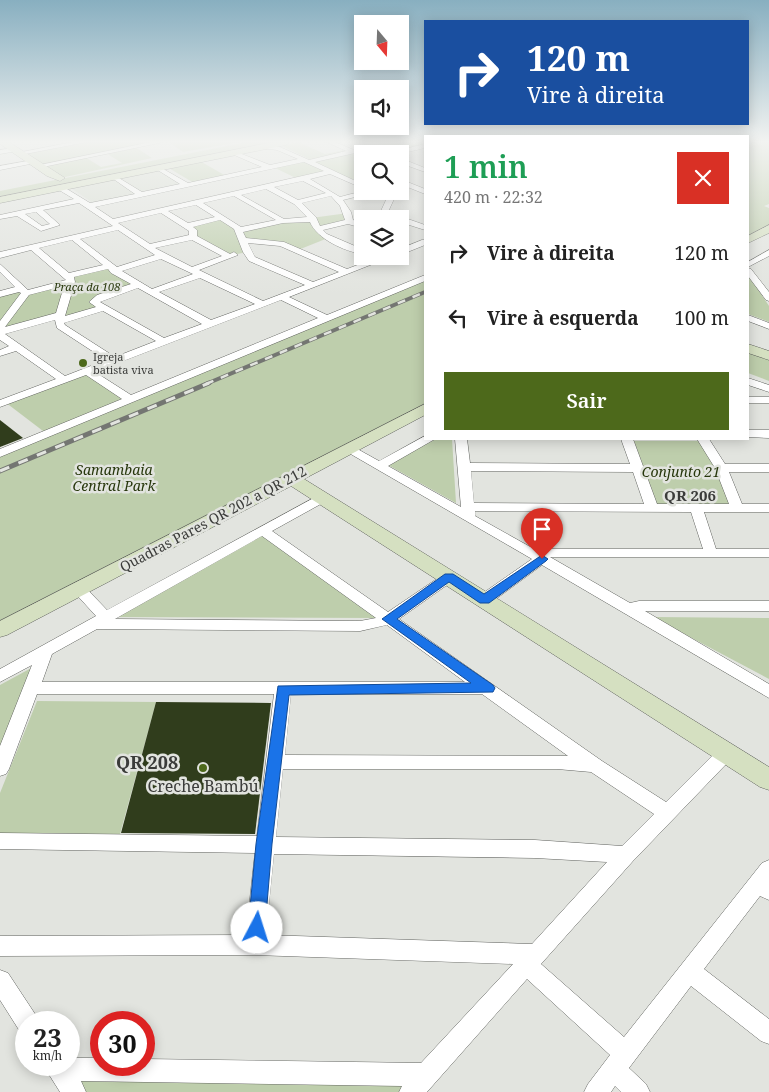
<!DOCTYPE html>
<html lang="pt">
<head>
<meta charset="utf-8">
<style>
	body { margin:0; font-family:"Noto Serif",serif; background:#f2f2f2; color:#222; height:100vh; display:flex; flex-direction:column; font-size:19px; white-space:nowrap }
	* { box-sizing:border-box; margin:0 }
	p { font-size:16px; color:#767676 }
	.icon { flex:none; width:28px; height:28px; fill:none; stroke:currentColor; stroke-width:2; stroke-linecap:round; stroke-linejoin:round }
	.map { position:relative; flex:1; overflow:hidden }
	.sheet { position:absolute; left:424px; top:135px; width:325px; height:305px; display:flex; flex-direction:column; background:#fff; border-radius:0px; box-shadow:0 2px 12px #0003 }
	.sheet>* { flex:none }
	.banner { position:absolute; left:424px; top:20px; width:325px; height:105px; border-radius:0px; box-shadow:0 2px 12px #0003; background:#1a4fa0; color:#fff; overflow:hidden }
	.needle { width:32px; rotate:161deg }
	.buttons { position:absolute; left:354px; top:15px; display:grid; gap:10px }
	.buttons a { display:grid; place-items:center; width:55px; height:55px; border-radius:0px; background:#fff; box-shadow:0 2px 12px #0003; font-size:25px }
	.speed { position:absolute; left:15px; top:1011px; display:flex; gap:10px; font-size:25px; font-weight:700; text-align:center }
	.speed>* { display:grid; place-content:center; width:65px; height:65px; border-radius:50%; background:#fff; box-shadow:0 2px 12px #0003; line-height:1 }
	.speed small { font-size:12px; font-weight:400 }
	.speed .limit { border:8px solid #d22; background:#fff; color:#111 }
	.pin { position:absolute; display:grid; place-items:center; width:42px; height:42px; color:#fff; margin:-51px -21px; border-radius:50% 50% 50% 0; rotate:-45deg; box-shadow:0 0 5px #0007 }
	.pin .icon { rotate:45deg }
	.me { position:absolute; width:55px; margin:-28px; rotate:5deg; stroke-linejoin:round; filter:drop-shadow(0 0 4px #0008) }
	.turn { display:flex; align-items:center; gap:18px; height:105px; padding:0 20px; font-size:22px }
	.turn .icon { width:65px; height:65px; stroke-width:2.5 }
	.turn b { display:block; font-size:35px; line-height:42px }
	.round { display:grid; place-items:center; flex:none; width:52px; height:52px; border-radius:0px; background:#f2f2f2 }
	.head { display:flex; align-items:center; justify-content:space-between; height:85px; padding:0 20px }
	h1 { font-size:30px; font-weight:600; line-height:38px; color:#1e9e55 }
	.action { display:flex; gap:10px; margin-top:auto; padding:10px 20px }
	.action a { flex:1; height:58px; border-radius:0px; background:#4d691b; color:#fff; font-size:20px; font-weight:600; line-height:58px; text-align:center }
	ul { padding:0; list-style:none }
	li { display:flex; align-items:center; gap:15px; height:65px; padding:0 20px }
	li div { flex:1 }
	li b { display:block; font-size:19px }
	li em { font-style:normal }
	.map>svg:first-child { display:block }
	.built { fill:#d6dcd0 }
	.green { fill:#beceac; fill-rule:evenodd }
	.building { fill:#303d1c }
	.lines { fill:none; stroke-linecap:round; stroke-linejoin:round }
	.street-casing { stroke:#61635f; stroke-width:1 }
	.secondary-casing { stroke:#61635f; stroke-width:1 }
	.street { fill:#fff; fill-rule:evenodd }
	.secondary { fill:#d5e0c1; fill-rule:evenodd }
	.rail-far1-casing { stroke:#747672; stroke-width:4 }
	.rail-casing { stroke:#747672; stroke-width:5 }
	.rail-far1 { stroke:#e2e4df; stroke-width:2.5; stroke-dasharray:8; stroke-linecap:butt }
	.rail { stroke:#e2e4df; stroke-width:3; stroke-dasharray:10; stroke-linecap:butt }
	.route { fill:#1a73e8; stroke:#114b97 }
	.poi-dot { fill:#4d691b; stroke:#e2e4df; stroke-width:2 }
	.labels { text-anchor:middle; stroke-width:5; stroke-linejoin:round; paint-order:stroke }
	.far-park-label { font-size:11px; font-style:italic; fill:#27370c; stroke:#e2e4df }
	.far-poi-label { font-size:11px; fill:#3b3c3a; stroke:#e2e4df; text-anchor:start }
	.park-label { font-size:14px; font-style:italic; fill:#27370c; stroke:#e2e4df }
	.street-label { font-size:14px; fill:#3b3c3a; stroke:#e2e4df }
	.neighbourhood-label { font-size:15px; font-weight:bold; fill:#3b3c3a; stroke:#e2e4df }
	.near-poi-label { font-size:16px; fill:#3b3c3a; stroke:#e2e4df }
	.near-neighbourhood-label { font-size:18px; font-weight:bold; fill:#3b3c3a; stroke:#e2e4df }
</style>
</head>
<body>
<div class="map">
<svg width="769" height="1092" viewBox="0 0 769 1092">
	<rect width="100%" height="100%" fill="#e2e4df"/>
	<polygon class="built" points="158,170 183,183 93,203 71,188"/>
	<g class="green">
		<path d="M84,142h77l-26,5 17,11 -96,21 -35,-26zM106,153l16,10 -21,4 -16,-10z"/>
		<polygon points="169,142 240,142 183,152"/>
		<polygon points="247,142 282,142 0,199 0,191"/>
		<polygon points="298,142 325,154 345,150 352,153 363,150 383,154 362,154 362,178 350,180 331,172 298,179 271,166 304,160 308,162 311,160 282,146"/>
		<polygon points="375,142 418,142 425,145 398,151"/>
		<polygon points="748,142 769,142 769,204 764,206 769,208 769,225 748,237"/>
		<polygon points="200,161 226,176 194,183 167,167"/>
		<polygon points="348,213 349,221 318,229 328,238 298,250 281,244 243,240 247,252 228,256 193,237 186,226 221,218 238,228"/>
		<polygon points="109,266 138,285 95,301 104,308 75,318 60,316 0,332 0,294 22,288 26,293 71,282 68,276"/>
		<polygon points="748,274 769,306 769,322 748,314"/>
		<polygon points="425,278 425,407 0,626 0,453 47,434 5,402 87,371 131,400"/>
		<polygon points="748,352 769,359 769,381 748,373"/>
		<polygon points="436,439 452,439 456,503 388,465"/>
		<polygon points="634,441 702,441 732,504 657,504"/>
		<polygon points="261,534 380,618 114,617"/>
		<polygon points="652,617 769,618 769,679"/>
		<polygon points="35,666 0,747 0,685"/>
		<polygon points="37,701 156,702 120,834 0,833 0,793"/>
		<polygon points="54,1065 439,1067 416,1092 73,1092"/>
	</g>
	<g class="building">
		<polygon points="0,420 23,438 0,447"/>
		<polygon points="156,702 271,703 255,834 121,833"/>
	</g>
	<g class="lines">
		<defs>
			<g id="street">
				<polygon points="73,142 87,142 20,155 17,153"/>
				<polygon points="151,142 164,142 38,168 35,166"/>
				<path d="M327,142h8l19,8 10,-1v2l-49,11 47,22v4l-32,-14 -20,5 30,18c18,-5 38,-11 54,2l-6,13 37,13v5l-25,-8v-3c-7,0 -15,-1 -20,-6l6,-13 -15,-7 -28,7 8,12 2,8 9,3v5l-14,-4 -25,6 4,4 35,15v5c-18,-3 -45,-15 -52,-32l-27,1 -40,9 3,6 38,4 63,27 34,-13h12l-104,41 38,18 98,-40v6l-425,176v-8l122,-50 -36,-24 -86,32v-7l56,-21 -40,-28 -16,5v-6l9,-4 -9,-6v-19l21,-28 -2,-1 -19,5v-6l15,-4 -15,-15v-8l28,26 38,-10 -35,-30 -31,8v-6l113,-26 -34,-23 -36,7 17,15 -19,6 -24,-15 -17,3v-4l74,-16 -15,-9v-4h3l28,17 45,-9 -23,-16 -2,-1 4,-2 28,17 38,-8 -24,-15v-2l2,-1 30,17 74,-16 -30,-13v-2l2,-1 36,14 28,-6 -21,-9 -16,-2v-2l2,-1 17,2 29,13 37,-9zM304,162l20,9 -211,48 -18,-12zM303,181l23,12 -28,7 -24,-13zM266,189l28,15 13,13 -23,2 -43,-24zM234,196l42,24 -35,7 -38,-24zM331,196l9,10 5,14 -25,6 -4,-9 -14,-14zM196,205l19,12 -27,6 -20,-12zM36,212l14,12 -8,2 -17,-12zM161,213l28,18v4l-39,9 -32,-21zM220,220l14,9 9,23 6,9 56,24 -42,16 -64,-31 39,-15 -4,-3 -4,2 -33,-18v-6l-4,-3zM118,230l37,25 -38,12 -37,-28zM72,240l31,25 -34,8 -30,-25zM192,240l30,16 -30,11 -37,-19zM248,243l32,3 59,26 -26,10 -58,-25zM161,259l32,15 -41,15 -30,-18zM108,269l3,4 20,11 -34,11 -8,7 7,5 -31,9 10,-34 -1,-5zM200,278l55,26 -44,16 -52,-28zM64,286l-8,27 -51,14 24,-32zM138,288l64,36 -38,14 -64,-36zM281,300l37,18 -187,77 -36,-23zM103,311l53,30 -41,16 -50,-32 -1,-2zM55,320l2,8 49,32 -41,16 -60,-42z"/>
				<polygon points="425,144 425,148 399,154 386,154"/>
				<polygon points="15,148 17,149 17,151 0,154 0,150"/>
				<polygon points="400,158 425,168 425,172 400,163"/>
				<polygon points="33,160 35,161 35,163 0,170 0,166"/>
				<polygon points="400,179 425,189 425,194 400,184"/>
				<polygon points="422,240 425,240 425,245 400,255 400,249"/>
				<polygon points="769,250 769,256 748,267 748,262"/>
				<polygon points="748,268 751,269 769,292 769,301 766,300 748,276"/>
				<polygon points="748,315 769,323 769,329 748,321"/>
				<polygon points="748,378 769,385 769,392 748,385"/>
				<rect x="748" y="397" width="21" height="6"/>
				<polygon points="748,430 769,430 769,438 748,437"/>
				<path d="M425,436v3h10l-47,27 73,41 -6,-68h12l3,24 160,1 -9,-25h12l24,65h72l-14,-36 -18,-29h12l16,25h44v8h-40l13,32h27v8h-65l12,37h53v8h-219l80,46 9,-2h130v10h-124l124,73v14l-227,-133 -53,39h-10l-2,-4 2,-4 53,-37 -190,-110 2,-3h8l27,15zM471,471l162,1 11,32 -170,-1zM475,511l216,1 12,37h-169l-59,-33z"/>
				<path d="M323,493l6,4 -1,3 -56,31 116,81 56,-38h10l2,3 -2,3 -55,39 203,142 64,41 54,-54 6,-2 6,2 3,5 -3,5 -99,103 -92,103 83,73 138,-174 7,-3v40l-9,-4 -56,73 65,50v25l-8,-3 -70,-55 -62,82 17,16 4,8h-29l-6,-6 -4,6h-27l4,-8 22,-29 -83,-76 -100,113h-28l3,-6 -321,-5 5,11h-26l-17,-27h26v-7h32v7h43v-6l277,4 92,-99 -258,-9 -255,1v-20l246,-1 9,-82 -255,-4v-16l257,3 17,-142h-237l-28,75 -3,5 -6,2v-30l32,-81 -32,17v-13l96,-53 -22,-24 -2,-3 2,-3h10l23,24zM262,536l114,82 -16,3 -245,-2zM387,625l78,57h-423l10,-28 45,-25 263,2zM291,694h191l86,62 -283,-1zM283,769h274l34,3 63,42 -32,32 -87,-6 -259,-3zM274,854l261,4 72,4 -75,82 -266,-9z"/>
				<polygon points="0,970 8,973 35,1014 38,1022 26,1022 26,1033 19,1030 0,1000"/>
			</g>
			<g id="secondary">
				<polygon points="0,142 9,142 65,178 60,181 47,176 0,144"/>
				<polygon points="273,142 290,142 286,145 0,203 0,197"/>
				<polygon points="769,225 769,233 748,243 748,236"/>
				<polygon points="748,344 769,351 769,360 748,353"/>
				<polygon points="425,404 425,415 304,479 769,767 769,790 760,787 291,486 7,635 0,637 0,621"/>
			</g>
		</defs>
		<use href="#street" class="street-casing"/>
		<use href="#secondary" class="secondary-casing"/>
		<use href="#street" class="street"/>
		<use href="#secondary" class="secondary"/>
		<defs>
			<polyline id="rail-far1" points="206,384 425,292"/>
			<polyline id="rail" points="0,471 209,383"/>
		</defs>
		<use href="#rail-far1" class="rail-far1-casing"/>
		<use href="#rail" class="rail-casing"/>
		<use href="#rail-far1" class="rail-far1"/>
		<use href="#rail" class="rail"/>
	</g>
	<linearGradient id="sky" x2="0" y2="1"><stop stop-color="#88afc0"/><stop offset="0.48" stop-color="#f2f3f1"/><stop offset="1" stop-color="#f2f3f1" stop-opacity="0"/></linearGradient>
	<rect width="769" height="295" fill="url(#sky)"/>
	<polygon class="route" points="542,555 548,559 546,561 489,603 480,603 449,582 397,619 493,685 495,688 493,692 289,695 272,844 265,928 263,934 257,936 251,934 248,928 256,844 278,686 471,683 382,619 445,574 453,574 484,594"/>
	<g class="poi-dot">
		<circle cx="83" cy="363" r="5"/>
		<circle cx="203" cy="768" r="5"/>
	</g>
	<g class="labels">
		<g class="far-park-label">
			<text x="87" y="291">Praça da 108</text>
		</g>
		<g class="far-poi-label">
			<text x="93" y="361">Igreja<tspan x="93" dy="13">batista viva</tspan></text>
		</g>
		<g class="park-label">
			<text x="114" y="475">Samambaia<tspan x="114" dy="16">Central Park</tspan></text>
			<text x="681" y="477">Conjunto 21</text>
		</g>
		<g class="street-label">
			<text transform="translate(213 519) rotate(-28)" y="5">Quadras Pares QR 202 a QR 212</text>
		</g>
		<g class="neighbourhood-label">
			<text x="690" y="501">QR 206</text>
		</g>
		<g class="near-poi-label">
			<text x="203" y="792">Creche Bambú</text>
		</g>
		<g class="near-neighbourhood-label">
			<text x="147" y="769">QR 208</text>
		</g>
	</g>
</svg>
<div class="buttons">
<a><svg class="needle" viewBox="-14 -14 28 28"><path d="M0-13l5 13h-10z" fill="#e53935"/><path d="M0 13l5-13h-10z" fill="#767676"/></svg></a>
<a><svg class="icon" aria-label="sound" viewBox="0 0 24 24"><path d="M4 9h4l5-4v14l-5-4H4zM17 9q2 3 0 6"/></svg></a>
<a><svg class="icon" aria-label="search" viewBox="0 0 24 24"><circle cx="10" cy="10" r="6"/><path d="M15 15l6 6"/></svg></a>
<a><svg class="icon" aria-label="layers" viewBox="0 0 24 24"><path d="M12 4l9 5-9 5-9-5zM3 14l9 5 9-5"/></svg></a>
</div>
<div class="speed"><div>23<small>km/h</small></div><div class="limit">30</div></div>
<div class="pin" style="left:542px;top:559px;background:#d93025"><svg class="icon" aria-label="arrive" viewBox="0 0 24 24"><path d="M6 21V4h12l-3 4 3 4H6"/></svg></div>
<svg class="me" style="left:257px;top:928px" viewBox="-20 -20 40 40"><circle r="19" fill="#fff"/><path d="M0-13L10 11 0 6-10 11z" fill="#1a73e8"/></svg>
<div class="banner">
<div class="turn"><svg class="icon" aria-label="right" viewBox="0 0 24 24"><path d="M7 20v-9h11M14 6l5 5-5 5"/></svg><div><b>120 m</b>Vire à direita</div></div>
</div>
<section class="sheet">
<div class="head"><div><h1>1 min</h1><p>420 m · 22:32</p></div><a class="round" style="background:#d93025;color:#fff"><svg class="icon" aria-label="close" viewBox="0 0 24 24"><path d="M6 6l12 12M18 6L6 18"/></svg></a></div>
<ul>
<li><svg class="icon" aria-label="right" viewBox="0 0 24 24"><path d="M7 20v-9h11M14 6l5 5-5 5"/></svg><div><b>Vire à direita</b></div><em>120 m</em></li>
<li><svg class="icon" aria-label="left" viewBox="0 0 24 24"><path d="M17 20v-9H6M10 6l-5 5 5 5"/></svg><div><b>Vire à esquerda</b></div><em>100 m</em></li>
</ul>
<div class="action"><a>Sair</a></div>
</section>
</div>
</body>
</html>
